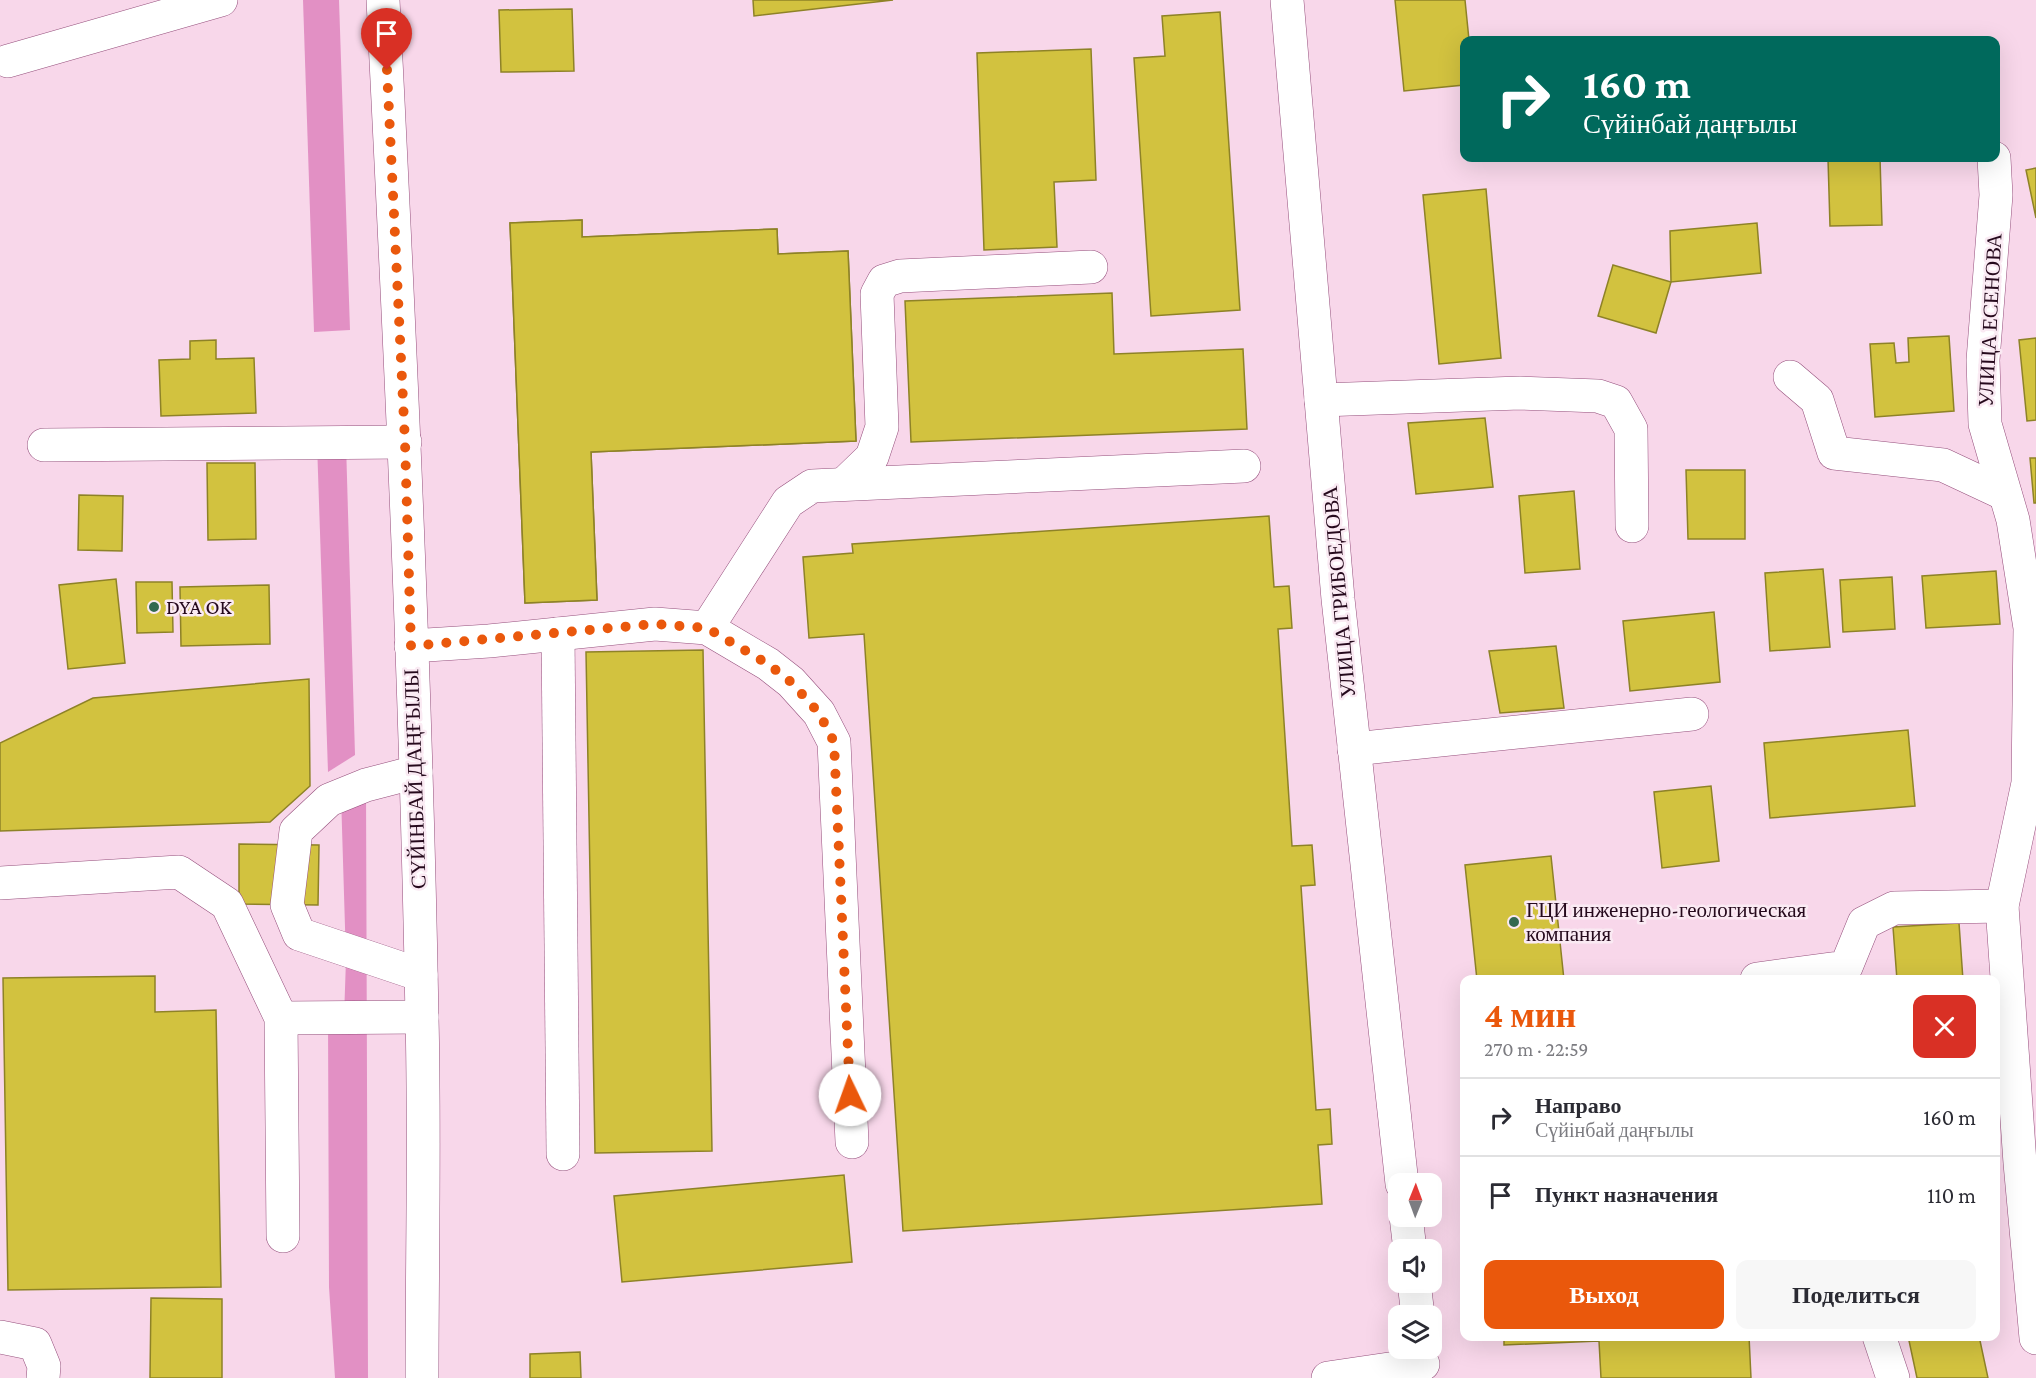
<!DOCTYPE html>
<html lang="ru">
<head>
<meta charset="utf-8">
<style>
	body { margin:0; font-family:"Crimson Pro",serif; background:#f7f7f7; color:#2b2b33; height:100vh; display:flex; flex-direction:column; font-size:22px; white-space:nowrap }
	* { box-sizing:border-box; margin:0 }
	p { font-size:20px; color:#7c7c81 }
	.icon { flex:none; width:33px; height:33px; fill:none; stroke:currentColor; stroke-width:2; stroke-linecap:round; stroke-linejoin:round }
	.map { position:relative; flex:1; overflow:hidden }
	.sheet { position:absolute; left:1460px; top:975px; width:540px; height:366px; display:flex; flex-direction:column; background:#fff; border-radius:12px; box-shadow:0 6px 24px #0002 }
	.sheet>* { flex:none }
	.top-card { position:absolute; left:1460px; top:36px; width:540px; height:126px; border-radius:12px; box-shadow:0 6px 24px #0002; background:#00695c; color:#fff; overflow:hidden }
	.needle { width:39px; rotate:1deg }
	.controls { position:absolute; left:1388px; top:1173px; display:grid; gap:12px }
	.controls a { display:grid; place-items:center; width:54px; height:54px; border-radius:12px; background:#fff; box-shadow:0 6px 24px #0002; font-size:30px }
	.pin { position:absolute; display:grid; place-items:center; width:51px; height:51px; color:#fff; margin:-62px -26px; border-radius:50% 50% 50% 0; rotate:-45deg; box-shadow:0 0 6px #0007 }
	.pin .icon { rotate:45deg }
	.me { position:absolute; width:66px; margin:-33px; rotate:357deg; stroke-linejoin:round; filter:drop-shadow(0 0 4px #0008) }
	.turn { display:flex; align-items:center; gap:21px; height:126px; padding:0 24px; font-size:27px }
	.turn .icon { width:78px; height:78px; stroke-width:2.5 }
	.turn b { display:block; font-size:42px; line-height:51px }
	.round { display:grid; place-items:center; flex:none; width:63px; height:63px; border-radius:12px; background:#f7f7f7 }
	.headline { display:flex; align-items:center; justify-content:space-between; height:102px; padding:0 24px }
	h1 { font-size:36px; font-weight:700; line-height:45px; color:#ea580c }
	.button { display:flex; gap:12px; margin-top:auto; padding:12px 24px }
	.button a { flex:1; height:69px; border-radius:12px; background:#ea580c; color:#fff; font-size:24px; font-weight:700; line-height:69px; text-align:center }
	.button a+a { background:#f7f7f7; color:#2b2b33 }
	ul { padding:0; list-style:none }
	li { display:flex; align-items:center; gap:18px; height:78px; padding:0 24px; border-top:2px solid #e1e1e2 }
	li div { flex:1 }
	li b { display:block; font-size:22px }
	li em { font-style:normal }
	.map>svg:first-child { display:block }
	.green { fill:#e290c4 }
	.building { fill:#d2c23f; stroke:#8e8227; stroke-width:1.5; fill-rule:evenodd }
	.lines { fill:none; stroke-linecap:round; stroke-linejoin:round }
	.minor-casing { stroke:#954f7c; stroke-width:34 }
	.major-casing { stroke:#954f7c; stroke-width:34 }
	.minor { stroke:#fff; stroke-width:33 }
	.major { stroke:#fff; stroke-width:33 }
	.route { stroke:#ea580c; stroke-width:10; stroke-dasharray:0 18 }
	.poi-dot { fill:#336950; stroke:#faeaf3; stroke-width:2 }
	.labels { text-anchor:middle; stroke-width:5; stroke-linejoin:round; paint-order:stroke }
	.street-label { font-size:21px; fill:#25091c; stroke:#faeaf3 }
	.poi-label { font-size:21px; fill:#25091c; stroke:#faeaf3; text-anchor:start }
</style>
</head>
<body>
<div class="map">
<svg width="2036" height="1378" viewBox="0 0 2036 1378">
	<rect width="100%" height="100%" fill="#f8d7ea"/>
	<g class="green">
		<polygon points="303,0 339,0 350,330 314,332"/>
		<polygon points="317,443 346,443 355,755 328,772"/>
		<polygon points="366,785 368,1378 335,1378 329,1287 328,1017 344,1017 346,960 341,795"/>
	</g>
	<g class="building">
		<polygon points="753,0 893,0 754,16"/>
		<polygon points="1395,0 1465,0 1469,40 1464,40 1464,85 1404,91"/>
		<polygon points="572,9 574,71 501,72 499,10"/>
		<polygon points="1220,12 1240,310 1151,316 1134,58 1165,56 1162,16"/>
		<polygon points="1091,49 1096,180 1054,182 1057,247 984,250 977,53"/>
		<polygon points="1880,158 1882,225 1830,226 1828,159"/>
		<polygon points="2036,168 2036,218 2026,170"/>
		<polygon points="1486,189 1501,358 1439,364 1423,195"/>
		<path d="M582,220v17l195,-8 1,25 70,-3 8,190 -265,11 6,148 -72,3 -15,-380zM779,321l1,58 -190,4 -1,-58z"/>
		<polygon points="582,220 582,237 777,229 778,254 848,251 856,441 591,452 597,600 525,603 510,223"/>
		<polygon points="1757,223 1761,273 1671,282 1670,231"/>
		<polygon points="1613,265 1671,282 1656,333 1598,316"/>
		<polygon points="1112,293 1114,354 1243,349 1247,429 911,442 905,301"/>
		<polygon points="1949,336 1954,411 1875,417 1870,344 1894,343 1896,363 1909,362 1908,338"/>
		<polygon points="2036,338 2036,420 2027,421 2019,340"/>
		<polygon points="216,340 216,359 254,358 256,413 161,416 159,360 190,359 190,341"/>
		<polygon points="1485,418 1493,487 1416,494 1408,423"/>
		<polygon points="2030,458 2036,458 2036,503 2034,503"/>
		<polygon points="207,463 255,463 256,539 208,540"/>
		<polygon points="1686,470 1745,470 1745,539 1688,539"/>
		<polygon points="1574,491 1580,569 1525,573 1519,496"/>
		<polygon points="79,495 123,496 122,551 78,550"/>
		<polygon points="1269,516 1274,587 1289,586 1292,628 1278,629 1292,846 1312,845 1315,885 1301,886 1316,1110 1330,1109 1332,1144 1318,1145 1322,1204 903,1231 864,634 809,638 803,557 853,553 852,544"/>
		<polygon points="1823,569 1830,647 1770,651 1765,573"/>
		<polygon points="1996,571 2000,624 1926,628 1922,576"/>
		<polygon points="1892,577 1895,629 1843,632 1840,580"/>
		<polygon points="116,579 125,663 68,669 59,585"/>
		<polygon points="136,582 172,582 173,632 137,633"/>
		<polygon points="269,585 270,644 181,646 180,587"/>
		<polygon points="1714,612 1720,682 1630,691 1623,621"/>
		<polygon points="1556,646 1564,708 1500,713 1489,651"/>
		<polygon points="703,650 712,1151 595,1153 586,652"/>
		<polygon points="309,679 310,786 270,822 0,831 0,743 93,698"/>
		<polygon points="1908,730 1915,806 1770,818 1764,743"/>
		<polygon points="1711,786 1719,861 1662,868 1654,792"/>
		<polygon points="239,844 319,845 318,905 239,904"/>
		<polygon points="1551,856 1564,980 1477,980 1465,865"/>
		<polygon points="1959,923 1963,980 1897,980 1893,927"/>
		<polygon points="155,976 155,1012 216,1010 221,1287 8,1290 3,978"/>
		<polygon points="844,1175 852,1262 622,1282 614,1196"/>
		<polygon points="151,1298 222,1299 222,1378 150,1378"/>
		<polygon points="1504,1336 1749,1336 1751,1378 1601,1378 1599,1341 1504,1345"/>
		<polygon points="1908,1336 1979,1336 1988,1378 1917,1378"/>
		<polygon points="580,1352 581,1378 530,1378 530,1354"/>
	</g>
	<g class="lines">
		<defs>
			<g id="minor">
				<polyline points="1287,0 1338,599 1402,1184"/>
				<polyline points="8,61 221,0"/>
				<polyline points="1994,158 1996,195 1983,360 1985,424 2013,520 2030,628 2028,783 2002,906 2020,1163 2036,1338"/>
				<polyline points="1790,377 1817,400 1834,453 1943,465 2005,494"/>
				<polyline points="1321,400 1520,393 1598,396 1616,402 1631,429 1632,526"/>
				<polyline points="44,445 405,442"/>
				<polyline points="845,483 872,457 882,427 877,294 884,281 900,276 1091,267"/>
				<polyline points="707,628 788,502 812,486 1244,466"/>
				<polyline points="558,634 563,1154"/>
				<polyline points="411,646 489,641 655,624 707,628 768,664 791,682 819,713 834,742 852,1142"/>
				<polyline points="1354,749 1692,714"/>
				<polyline points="416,772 366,785 329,800 296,831 287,905 299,934 421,975"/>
				<polyline points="0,883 179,872 227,904 281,1018 283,1236"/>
				<polyline points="1757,979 1846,967 1864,923 1894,908 2002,906"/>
				<polyline points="281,1018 422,1017"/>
				<polyline points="1406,1216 1410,1250"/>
				<polyline points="1414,1282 1418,1316"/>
				<polyline points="1879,1336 1893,1378"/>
				<polyline points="0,1337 35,1344 44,1366 43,1378"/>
				<polyline points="1328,1378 1423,1364"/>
			</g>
			<path id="major" d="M383,0c17,339 33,678 39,1018 3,120 0,240 0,360"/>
		</defs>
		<use href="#minor" class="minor-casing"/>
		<use href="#major" class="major-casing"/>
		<use href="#minor" class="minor"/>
		<use href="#major" class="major"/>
	</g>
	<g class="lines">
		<polyline class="route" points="387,70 405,442 411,646 655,624 707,628 768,664 791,682 819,713 834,742 850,1095"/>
	</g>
	<g class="poi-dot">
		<circle cx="154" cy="607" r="6"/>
		<circle cx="1514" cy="922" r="6"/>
	</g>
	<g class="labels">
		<g class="street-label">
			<text transform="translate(1990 320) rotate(-87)" y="7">УЛИЦА ЕСЕНОВА</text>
			<text transform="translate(1339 592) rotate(-95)" y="7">УЛИЦА ГРИБОЕДОВА</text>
			<text transform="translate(415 779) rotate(-92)" y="7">СҮЙІНБАЙ ДАҢҒЫЛЫ</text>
		</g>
		<g class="poi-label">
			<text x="166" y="614">DYA OK</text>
			<text x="1526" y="917">ГЦИ инженерно-геологическая<tspan x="1526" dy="24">компания</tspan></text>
		</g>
	</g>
</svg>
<div class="controls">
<a><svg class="needle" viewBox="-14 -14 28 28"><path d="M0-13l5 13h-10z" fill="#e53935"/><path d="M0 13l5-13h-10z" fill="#7c7c81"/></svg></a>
<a><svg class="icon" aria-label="sound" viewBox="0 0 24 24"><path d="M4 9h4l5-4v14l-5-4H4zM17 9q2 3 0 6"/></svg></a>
<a><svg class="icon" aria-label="layers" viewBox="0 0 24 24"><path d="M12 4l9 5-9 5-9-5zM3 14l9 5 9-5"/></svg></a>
</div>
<div class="pin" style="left:387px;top:70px;background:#d93025"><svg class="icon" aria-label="arrive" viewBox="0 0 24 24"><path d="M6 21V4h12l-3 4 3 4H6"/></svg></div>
<svg class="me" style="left:850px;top:1095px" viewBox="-20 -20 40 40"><circle r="19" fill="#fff"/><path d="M0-13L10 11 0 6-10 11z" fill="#ea580c"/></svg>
<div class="top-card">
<div class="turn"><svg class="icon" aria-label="right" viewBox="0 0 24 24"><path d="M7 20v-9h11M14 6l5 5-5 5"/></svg><div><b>160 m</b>Сүйінбай даңғылы</div></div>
</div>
<section class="sheet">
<div class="headline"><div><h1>4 мин</h1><p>270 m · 22:59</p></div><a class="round" style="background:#d93025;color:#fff"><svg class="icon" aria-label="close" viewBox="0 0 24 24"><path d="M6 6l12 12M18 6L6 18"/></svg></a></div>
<ul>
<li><svg class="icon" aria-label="right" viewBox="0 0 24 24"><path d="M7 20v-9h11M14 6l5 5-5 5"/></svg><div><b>Направо</b><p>Сүйінбай даңғылы</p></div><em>160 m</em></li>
<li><svg class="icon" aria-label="arrive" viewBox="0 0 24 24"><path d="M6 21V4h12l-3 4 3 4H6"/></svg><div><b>Пункт назначения</b></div><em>110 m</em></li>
</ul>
<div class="button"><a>Выход</a><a>Поделиться</a></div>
</section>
</div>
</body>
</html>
